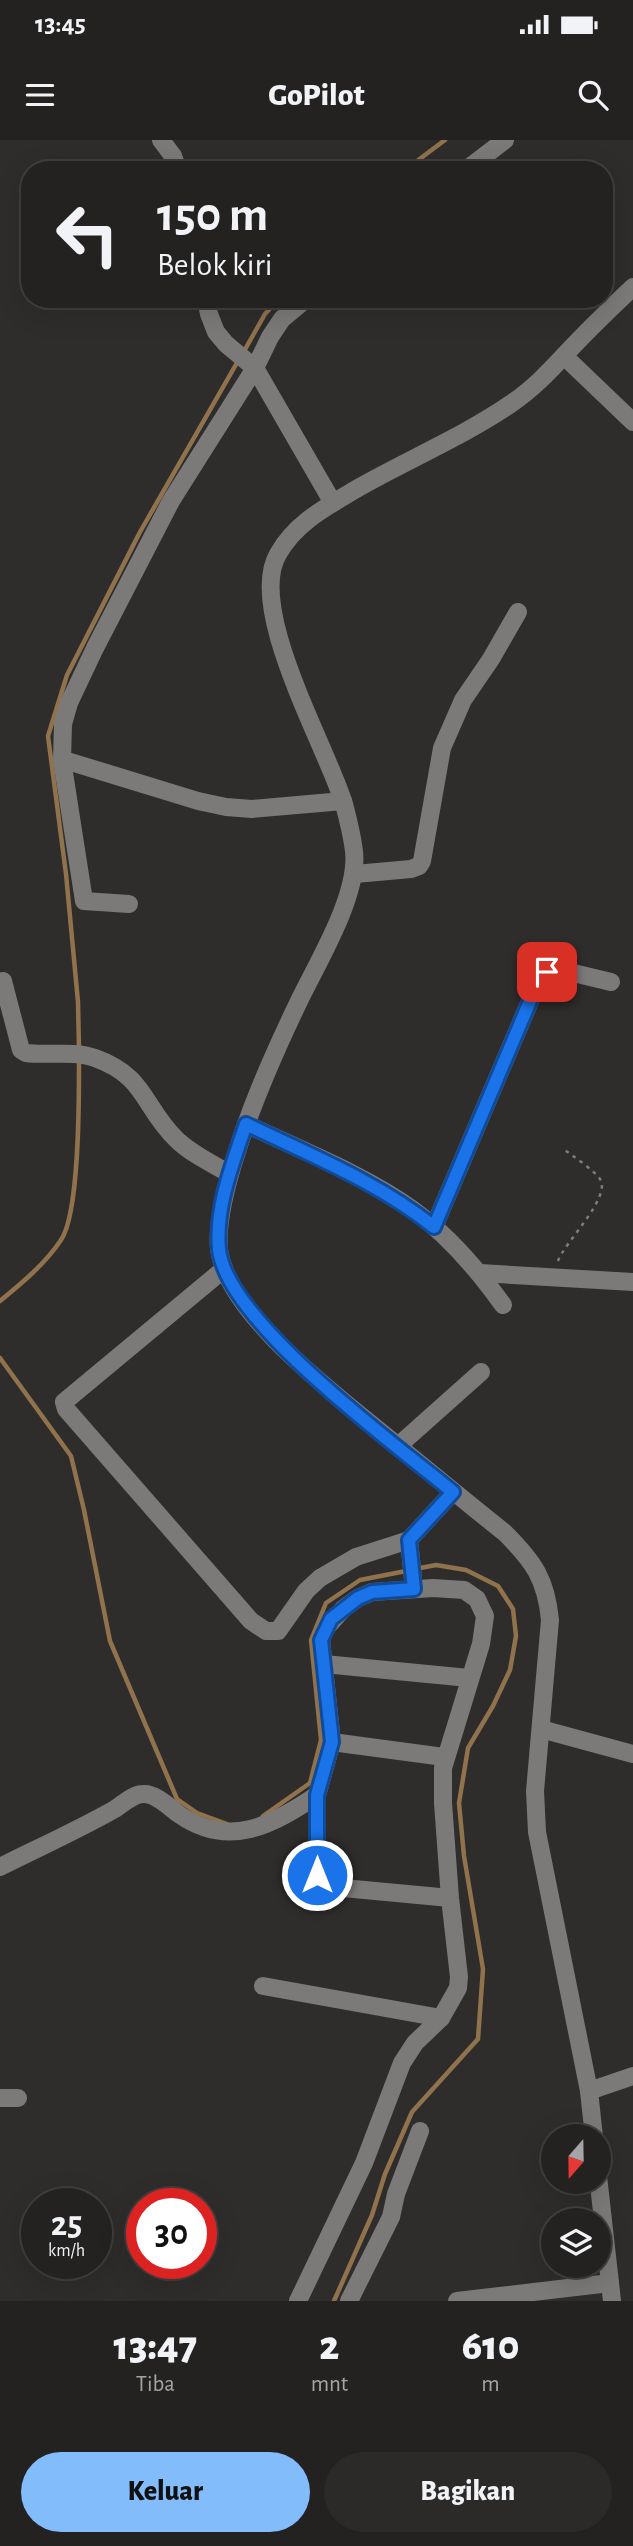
<!DOCTYPE html>
<html lang="id">
<head>
<meta charset="utf-8">
<style>
	body { margin:0; font-family:"Alegreya Sans",sans-serif; background:#2b2a29; color:#f1f3f6; height:100vh; display:flex; flex-direction:column; font-size:26px; white-space:nowrap }
	* { box-sizing:border-box; margin:0 }
	p { font-size:23px; color:#a3a4a5 }
	.icon { flex:none; width:38px; height:38px; fill:none; stroke:currentColor; stroke-width:2; stroke-linecap:round; stroke-linejoin:round }
	.map { position:relative; height:2161px; overflow:hidden }
	.panel { display:flex; flex-direction:column; background:#232220; flex:1 }
	.panel>* { flex:none }
	.hud { position:absolute; left:21px; top:21px; width:592px; height:147px; border-radius:28px; box-shadow:0 7px 28px #0002,0 0 0 2px #403f3e; background:#232220; color:#f1f3f6; overflow:hidden }
	.needle { width:46px; rotate:200deg }
	.buttons { position:absolute; left:541px; top:1984px; display:grid; gap:14px }
	.buttons a { display:grid; place-items:center; width:70px; height:70px; border-radius:50%; background:#232220; box-shadow:0 7px 28px #0002,0 0 0 2px #403f3e; font-size:35px }
	.speed { position:absolute; left:21px; top:2048px; display:flex; gap:14px; font-size:35px; font-weight:700; text-align:center }
	.speed>* { display:grid; place-content:center; width:91px; height:91px; border-radius:50%; background:#232220; box-shadow:0 7px 28px #0002,0 0 0 2px #403f3e; line-height:1 }
	.speed small { font-size:18px; font-weight:400 }
	.speed .limit { border:10px solid #d22; background:#fff; color:#111 }
	.pin { position:absolute; display:grid; place-items:center; width:60px; height:60px; color:#fff; margin:-30px; border-radius:14px; box-shadow:0 4px 10px #0006 }
	.me { position:absolute; width:77px; margin:-38px; rotate:0deg; stroke-linejoin:round; filter:drop-shadow(0 0 5px #0008) }
	.turn { display:flex; align-items:center; gap:24px; height:147px; padding:0 21px; font-size:32px }
	.turn .icon { width:91px; height:91px; stroke-width:2.5 }
	.turn b { display:block; font-size:49px; line-height:60px }
	.eta { display:flex; justify-content:space-evenly; align-items:center; height:119px; text-align:center }
	.eta b { font-size:42px; font-weight:800; line-height:49px }
	.cta { display:flex; gap:14px; margin-top:auto; padding:14px 21px }
	.cta a { flex:1; height:80px; border-radius:42px; background:#83bcfb; color:#111; font-size:28px; font-weight:800; line-height:80px; text-align:center }
	.cta a+a { background:#2b2a29; color:#f1f3f6 }
	.status { display:flex; justify-content:space-between; align-items:center; height:49px; padding:0 35px; background:#232220; direction:ltr }
	.status svg { height:19px; fill:currentColor }
	header { display:flex; justify-content:space-between; align-items:center; height:91px; padding:0 21px; background:#232220; font-size:32px; font-weight:800 }
	.map>svg:first-child { display:block }
	.lines { fill:none; stroke-linecap:round; stroke-linejoin:round }
	.stream { stroke:#90724d; stroke-width:4.5 }
	.path { stroke:#7f7d7b; stroke-width:2.5; stroke-dasharray:3.5 5; stroke-linecap:butt }
	.minor { stroke:#7b7a79; stroke-width:18 }
	.route-casing { stroke:#114b97; stroke-width:18 }
	.route { stroke:#1a73e8; stroke-width:12 }
</style>
</head>
<body>
<div class="status"><b>13:45</b><svg viewBox="0 0 49 12"><path d="M0 12V9h3v3zM5 12V6h3v6zM10 12V3h3v9zM15 12V0h3v12zM26 1h20v11H26zM47 4h2v5h-2z"/></svg></div>
<header><svg class="icon" aria-label="menu" viewBox="0 0 24 24"><path d="M4 6h16M4 12h16M4 18h16"/></svg>GoPilot<svg class="icon" aria-label="search" viewBox="0 0 24 24"><circle cx="10" cy="10" r="6"/><path d="M15 15l6 6"/></svg></header>
<div class="map">
<svg width="633" height="2161" viewBox="0 0 633 2161">
	<rect width="100%" height="100%" fill="#2f2d2b"/>
	<g class="lines">
		<g class="stream">
			<polyline points="405,30 445,0"/>
			<polyline points="243,213 265,174 279,159"/>
			<polyline points="79,909 78,862 66,734 48,596 67,535 140,392 238,221"/>
			<path d="M0,1161c22,-18 45,-37 61,-61 19,-28 18,-145 18,-182"/>
			<polyline points="0,1218 71,1316 84,1370 110,1501 177,1659 197,1673 227,1684"/>
			<polyline points="263,1676 310,1643 321,1600 311,1500 326,1463 360,1440 406,1431"/>
			<polyline points="334,2161 372,2075 385,2034 412,1972 478,1899 483,1829 464,1716 459,1663 468,1608 493,1566 510,1530 516,1496 513,1469 498,1446 466,1430 436,1425 415,1429"/>
		</g>
		<path class="path" d="M558,1121c6,-18 54,-64 42,-82 -6,-9 -26,-22 -35,-29"/>
		<g class="minor">
			<polyline points="161,0 173,16 178,30"/>
			<polyline points="466,30 505,0"/>
			<polyline points="206,159 209,174 216,192 226,204 255,228 333,363"/>
			<polyline points="564,216 633,282"/>
			<polyline points="64,620 198,661 226,667 252,669 343,661"/>
			<polyline points="355,734 411,729 419,726 422,721 442,608 463,560 491,519 518,472"/>
			<polyline points="129,764 84,761 62,620 63,584 69,563 95,508 171,361 255,228 270,197 282,179 306,159"/>
			<path d="M3,841l18,69 5,3c22,3 47,-3 69,5 51,18 48,49 81,81 15,15 37,25 54,35"/>
			<path d="M246,984c54,26 117,50 166,85 36,26 66,61 91,96"/>
			<polyline points="434,1087 536,847 547,832 561,830 611,842"/>
			<polyline points="224,1129 64,1262 66,1269 251,1481 266,1491 278,1491 306,1451 320,1438 356,1417 409,1400 453,1352"/>
			<polyline points="480,1133 633,1142"/>
			<polyline points="398,1306 481,1232"/>
			<polyline points="409,1400 414,1449"/>
			<polyline points="324,1524 469,1538"/>
			<polyline points="541,1589 633,1614"/>
			<polyline points="332,1602 444,1617"/>
			<path d="M0,1727c38,-19 78,-37 115,-58 8,-5 18,-15 28,-15 13,-1 27,14 37,21 49,34 93,10 137,-20"/>
			<polyline points="263,1846 441,1878"/>
			<polyline points="589,1951 633,1936"/>
			<polyline points="0,1958 18,1958"/>
			<path d="M594,1997l-5,-46 -52,-259 -2,-41 15,-171c-4,-41 -16,-58 -45,-87 -40,-32 -79,-64 -118,-96 -49,-41 -160,-122 -168,-188 -2,-23 4,-49 10,-71 17,-62 43,-121 71,-179 19,-39 59,-105 54,-148 -2,-16 -6,-32 -10,-47 -18,-59 -98,-195 -66,-250 18,-32 50,-48 80,-66 49,-28 108,-53 154,-85 25,-17 43,-38 64,-60 18,-19 38,-38 57,-56"/>
			<polyline points="598,2036 612,2161"/>
			<polyline points="298,2161 364,2023 402,1923 415,1903 441,1878 458,1848 459,1837 450,1758 443,1663 443,1628 481,1504 485,1476 477,1459 464,1450 433,1448 372,1452 358,1458 343,1469 326,1488 321,1500 332,1602 317,1655 317,1743 322,1746 450,1758"/>
			<polyline points="349,2161 391,2077 396,2054 420,1991"/>
			<polyline points="457,2161 610,2143"/>
		</g>
	</g>
	<g class="lines">
		<defs>
			<path id="route" d="M317,1735v-80l15,-53 -11,-102 10,-21 27,-21 14,-6 42,-3 -5,-49 44,-48c-58,-48 -227,-171 -234,-243 -4,-41 14,-87 27,-125 64,31 132,58 188,103l102,-240 11,-15"/>
		</defs>
		<use href="#route" class="route-casing"/>
		<use href="#route" class="route"/>
	</g>
</svg>
<div class="buttons">
<a><svg class="needle" viewBox="-14 -14 28 28"><path d="M0-13l5 13h-10z" fill="#e53935"/><path d="M0 13l5-13h-10z" fill="#a3a4a5"/></svg></a>
<a><svg class="icon" aria-label="layers" viewBox="0 0 24 24"><path d="M12 4l9 5-9 5-9-5zM3 14l9 5 9-5"/></svg></a>
</div>
<div class="speed"><div>25<small>km/h</small></div><div class="limit">30</div></div>
<div class="pin" style="left:547px;top:832px;background:#d93025"><svg class="icon" aria-label="arrive" viewBox="0 0 24 24"><path d="M6 21V4h12l-3 4 3 4H6"/></svg></div>
<svg class="me" style="left:317px;top:1735px" viewBox="-20 -20 40 40"><circle r="17" fill="#1a73e8" stroke="#fff" stroke-width="3"/><path d="M0-11L8 9 0 5-8 9z" fill="#fff"/></svg>
<div class="hud">
<div class="turn"><svg class="icon" aria-label="left" viewBox="0 0 24 24"><path d="M17 20v-9H6M10 6l-5 5 5 5"/></svg><div><b>150 m</b>Belok kiri</div></div>
</div>
</div>
<section class="panel">
<div class="eta">
<div><b>13:47</b><p>Tiba</p></div>
<div><b>2</b><p>mnt</p></div>
<div><b>610</b><p>m</p></div>
</div>
<div class="cta"><a>Keluar</a><a>Bagikan</a></div>
</section>
</body>
</html>
